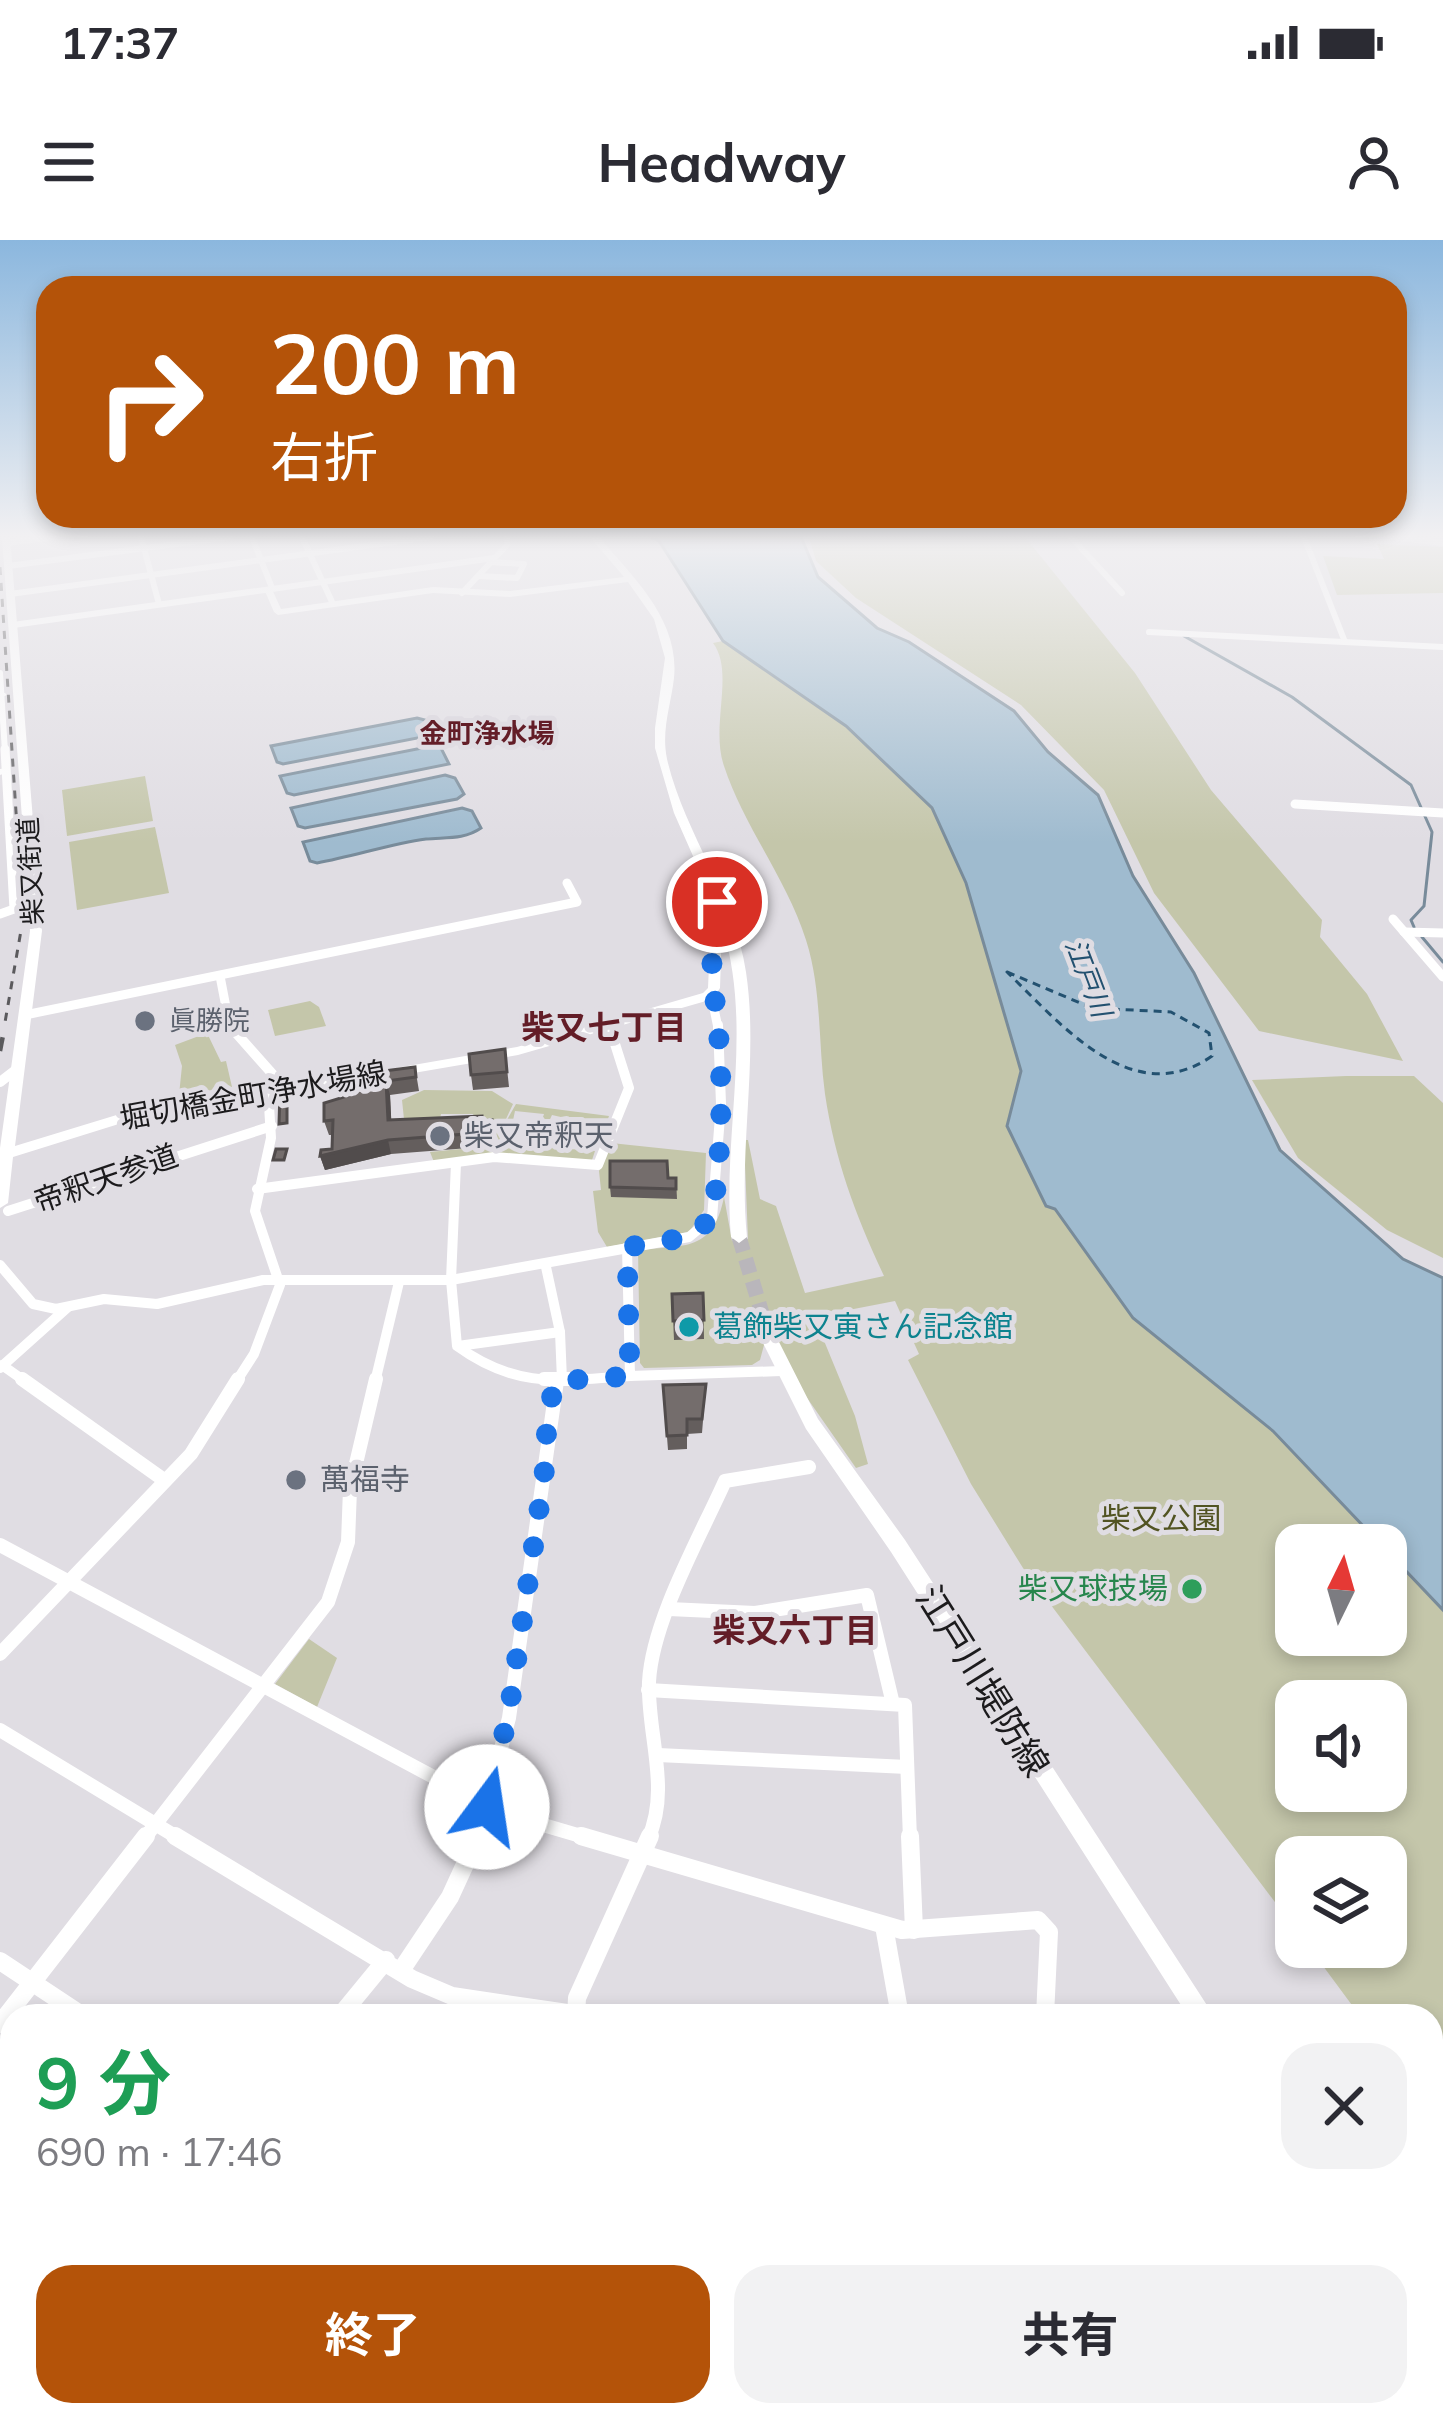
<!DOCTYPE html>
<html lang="ja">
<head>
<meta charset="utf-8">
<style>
	body { margin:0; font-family:Mulish,"Noto Sans JP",sans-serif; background:#f2f2f3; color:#2b2b33; height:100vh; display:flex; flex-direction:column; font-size:45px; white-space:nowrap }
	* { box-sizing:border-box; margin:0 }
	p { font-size:39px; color:#7c7c81 }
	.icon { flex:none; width:66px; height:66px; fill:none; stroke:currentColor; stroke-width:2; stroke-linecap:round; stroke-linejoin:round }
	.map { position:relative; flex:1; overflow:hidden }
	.side { position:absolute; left:0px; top:1764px; width:1443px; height:423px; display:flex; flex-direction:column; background:#fff; border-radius:36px 36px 0 0; box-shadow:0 6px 18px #0003 }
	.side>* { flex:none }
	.top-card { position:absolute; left:36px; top:36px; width:1371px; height:252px; border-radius:36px; box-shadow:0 6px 18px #0003; background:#b45309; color:#fff; overflow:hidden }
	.needle { width:78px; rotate:5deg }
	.fabs { position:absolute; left:1275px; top:1284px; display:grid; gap:24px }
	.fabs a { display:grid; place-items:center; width:132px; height:132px; border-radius:24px; background:#fff; box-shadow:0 6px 18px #0003; font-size:60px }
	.pin { position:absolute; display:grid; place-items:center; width:102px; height:102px; color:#fff; margin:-51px; border:6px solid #fff; border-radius:50%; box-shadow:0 3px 12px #0007 }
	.me { position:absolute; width:132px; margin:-66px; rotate:14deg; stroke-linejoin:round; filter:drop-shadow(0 0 9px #0008) }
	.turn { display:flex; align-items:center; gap:42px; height:252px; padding:0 36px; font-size:54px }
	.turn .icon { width:156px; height:156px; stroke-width:2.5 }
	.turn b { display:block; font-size:84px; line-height:102px }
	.round { display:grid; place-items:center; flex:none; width:126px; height:126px; border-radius:36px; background:#f2f2f3 }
	.overview { display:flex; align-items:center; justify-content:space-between; height:204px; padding:0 36px }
	h1 { font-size:72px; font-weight:700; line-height:90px; color:#1e9e55 }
	.button { display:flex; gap:24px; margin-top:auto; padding:24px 36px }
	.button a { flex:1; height:138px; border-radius:36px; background:#b45309; color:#fff; font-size:48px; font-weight:700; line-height:138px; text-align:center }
	.button a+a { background:#f2f2f3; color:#2b2b33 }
	.status { display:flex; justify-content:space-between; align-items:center; height:84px; padding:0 60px; background:#fff; direction:ltr }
	.status svg { height:33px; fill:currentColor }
	header { display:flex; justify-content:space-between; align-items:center; height:156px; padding:0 36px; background:#fff; font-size:54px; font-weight:700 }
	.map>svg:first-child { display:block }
	.green { fill:#c4c6aa; fill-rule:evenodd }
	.water { fill:#9fbbcf; stroke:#788b9a; stroke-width:3 }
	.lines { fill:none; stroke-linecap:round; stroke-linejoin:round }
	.stream { stroke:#788b9a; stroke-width:3 }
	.ferry { stroke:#235170; stroke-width:3; stroke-dasharray:8 6; stroke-linecap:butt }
	.secondary-tunnel { stroke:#b9b6bb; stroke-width:15; stroke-dasharray:15 8; stroke-linecap:butt }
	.street-far4 { stroke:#fff; stroke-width:6 }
	.street-far3 { stroke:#fff; stroke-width:9 }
	.street-far2 { stroke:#fff; stroke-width:10 }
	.street-far1 { stroke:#fff; stroke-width:14 }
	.street { stroke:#fff; stroke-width:18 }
	.secondary { fill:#fff; fill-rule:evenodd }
	.rail-far1 { stroke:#5b5a5d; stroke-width:3; stroke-dasharray:8 8; stroke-linecap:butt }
	.rail { stroke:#5b5a5d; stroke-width:4.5; stroke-dasharray:14 14; stroke-linecap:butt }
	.wall { fill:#645e5d }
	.shaded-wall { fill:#514c4c }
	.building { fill:#746d6c; stroke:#514c4c; stroke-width:3 }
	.route { stroke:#1a73e8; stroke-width:21; stroke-dasharray:0 37.8 }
	.worship-dot { fill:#6b7280; stroke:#e0dde3; stroke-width:4.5 }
	.culture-dot { fill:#0f9aa8; stroke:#e0dde3; stroke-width:4.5 }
	.leisure-dot { fill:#2e9e5b; stroke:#e0dde3; stroke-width:4.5 }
	.labels { text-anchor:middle; stroke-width:10; stroke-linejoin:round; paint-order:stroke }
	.far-neighbourhood-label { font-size:27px; font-weight:bold; fill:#631d27; stroke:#e0dde3 }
	.far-street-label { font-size:27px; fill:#1c1b1d; stroke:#e0dde3 }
	.far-water-label { font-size:27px; font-style:italic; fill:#235170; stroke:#e0dde3 }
	.far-worship-label { font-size:27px; fill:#5b616d; stroke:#e0dde3; text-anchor:start }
	.street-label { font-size:30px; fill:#1c1b1d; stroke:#e0dde3 }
	.worship-label { font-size:30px; fill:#5b616d; stroke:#e0dde3; text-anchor:start }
	.culture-label { font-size:30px; fill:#0d838f; stroke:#e0dde3; text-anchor:start }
	.park-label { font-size:30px; fill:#525422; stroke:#e0dde3 }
	.leisure-label { font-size:30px; fill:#27864d; stroke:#e0dde3; text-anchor:end }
	.neighbourhood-label { font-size:33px; font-weight:bold; fill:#631d27; stroke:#e0dde3 }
	.near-street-label { font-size:36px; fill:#1c1b1d; stroke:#e0dde3 }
</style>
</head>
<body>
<div class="status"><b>17:37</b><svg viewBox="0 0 49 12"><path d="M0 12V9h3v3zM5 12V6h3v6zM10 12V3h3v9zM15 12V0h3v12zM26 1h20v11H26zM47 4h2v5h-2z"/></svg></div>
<header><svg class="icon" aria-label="menu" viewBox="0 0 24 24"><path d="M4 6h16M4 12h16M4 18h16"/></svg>Headway<svg class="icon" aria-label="person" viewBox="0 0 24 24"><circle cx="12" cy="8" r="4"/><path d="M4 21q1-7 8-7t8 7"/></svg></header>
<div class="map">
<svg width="1443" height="2186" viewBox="0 0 1443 2186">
	<rect width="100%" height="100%" fill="#e0dde3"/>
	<g class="green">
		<polygon points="809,297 1025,297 1135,433 1211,550 1322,680 1320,697 1367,754 1403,821 1259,791 1154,653 1104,550 1021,465 856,358 816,321"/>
		<polygon points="1377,304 1443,307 1443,353 1337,355 1323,316 1384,319"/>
		<path d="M723,401l123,85 86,82 34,75 55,188 -14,55 39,80 9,3 78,109 140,113 109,114h-86v90h90v-86l57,61v516l-12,-16v-94h-71l-51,-69h77v-90h-90v73l-273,-362 -52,-84 -63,-124 11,-6 -24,-53 -67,13 -8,17 35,85 13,48 -12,4 -51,-73 -27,-53 -14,3 -4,15 -8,5 -108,3 -4,-5 -2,-113c47,-5 75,2 86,-53l8,44 16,-2 -4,-99h4l12,59 16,7 29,87 79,-17c-28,-60 -49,-115 -59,-182 -7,-51 -3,-104 -19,-154 -19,-61 -62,-113 -82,-174 -14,-40 11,-94 -11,-123zM1296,1461h90v90h-90z"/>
		<polygon points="145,536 153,581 67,596 62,550"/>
		<polygon points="155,587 169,653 77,670 69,602"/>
		<polygon points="310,761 319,767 326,786 275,796 268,770"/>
		<polygon points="207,793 221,822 226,821 232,847 179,855 182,826 175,805"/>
		<polygon points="1346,836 1414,836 1443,863 1443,1018 1387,990 1298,918 1252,840"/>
		<polygon points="424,850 492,851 513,864 499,894 516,864 609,876 605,887 552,875 544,892 526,891 540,886 544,874 515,871 508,904 595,911 592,920 434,922 430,912 501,905 496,894 479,887 473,874 441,874 438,888 405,889 402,860"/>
		<polygon points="611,903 706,913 704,970 689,992 607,1007 598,992 593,951 601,950 599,931"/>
		<polygon points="309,1399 337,1418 317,1467 275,1444"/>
	</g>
	<g class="water">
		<polygon points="650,297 801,297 818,337 877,388 909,402 1014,471 1048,512 1098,555 1133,636 1194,733 1280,910 1403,1019 1443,1038 1443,1370 1273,1191 1133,1078 1055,969 1046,966 1007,886 1021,831 966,643 932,568 846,486 723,401 659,301"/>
		<polygon points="417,478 425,480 433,495 283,524 277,522 271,506"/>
		<polygon points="432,506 441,508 449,524 294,555 287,553 280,536"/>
		<polygon points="445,535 455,538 464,554 457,559 305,588 298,586 291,568"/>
		<path d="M462,568l10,3 9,17c-17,12 -36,9 -55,11 -36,5 -71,17 -109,24l-7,-2 -7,-19z"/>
	</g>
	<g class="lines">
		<g class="stream">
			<polyline points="1184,396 1292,457 1411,545 1432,592 1424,666 1411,680 1414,687"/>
			<polyline points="1422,697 1443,722"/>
		</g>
		<path class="ferry" d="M1007,732l85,36 79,4 38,21 3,23c-80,56 -153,-34 -205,-84z"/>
		<polyline class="secondary-tunnel" points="739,997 771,1103"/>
		<g class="street-far4">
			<polyline points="141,297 159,364"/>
			<polyline points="252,297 272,348"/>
			<polyline points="302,297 333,364"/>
			<polyline points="1071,297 1122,353"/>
			<polyline points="1304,297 1345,402"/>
			<polyline points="1392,297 1443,303"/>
			<polyline points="7,303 54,297"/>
			<polyline points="8,326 230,297"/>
			<polyline points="479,336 517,338 524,324 490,322"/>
			<polyline points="462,353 507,305 507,297"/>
			<polyline points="10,354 431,297"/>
			<polyline points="13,385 494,318"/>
			<polyline points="1149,392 1443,407"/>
			<polyline points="0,433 5,512"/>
		</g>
		<g class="street-far3">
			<polyline points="1295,564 1443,573"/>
			<polyline points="0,674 14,669 5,509"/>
			<polyline points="1393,679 1443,737"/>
			<polyline points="1404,692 1443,693"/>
			<polyline points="220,736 230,788"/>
			<polyline points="711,754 718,788"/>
			<polyline points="25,775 577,662 567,643"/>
		</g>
		<g class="street-far2">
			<polyline points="229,785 284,847"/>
			<polyline points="0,842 17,829"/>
			<path d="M456,923l-5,117 6,66c59,43 103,35 173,30"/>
			<polyline points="257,949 494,917 598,925 629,848 609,785"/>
			<polyline points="8,971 272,886"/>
			<polyline points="627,1007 630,1136 781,1131"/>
			<polyline points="0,1025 33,1064 56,1069 104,1059 157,1064 263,1040 451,1040 689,997 712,978 721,864 718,785"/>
			<polyline points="546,1027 560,1092 562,1140"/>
			<polyline points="458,1106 560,1092"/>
			<polyline points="2,1125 26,1142"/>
			<polyline points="0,1128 68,1067"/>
			<polyline points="236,1142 254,1114 280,1045 255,971 271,898 268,849"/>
			<polyline points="375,1142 399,1042"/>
		</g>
		<g class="street-far1">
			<polyline points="22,1139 164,1240"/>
			<polyline points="544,1139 583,1139"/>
			<polyline points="0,1305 499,1572 591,1599"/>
			<polyline points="669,1369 755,1373 867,1355 893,1464"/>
			<polyline points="0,1414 191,1214 238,1139"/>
			<polyline points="648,1450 905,1465 910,1599"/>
			<polyline points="0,1490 180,1599"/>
			<polyline points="658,1515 907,1527"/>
			<polyline points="144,1599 328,1362 348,1302 350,1249 376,1139"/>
			<polyline points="477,1599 509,1478 557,1141"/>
			<path d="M648,1599c23,-50 -1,-105 1,-157 3,-61 51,-145 76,-201l84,-14"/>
		</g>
		<g class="street">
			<polyline points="175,1596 412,1739 452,1756 588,1776"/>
			<polyline points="581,1596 902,1690 1038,1680 1049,1692 1045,1776"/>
			<polyline points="910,1596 914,1690"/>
			<polyline points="884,1686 900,1776"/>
			<polyline points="0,1721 83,1776"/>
			<polyline points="402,1729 450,1657 478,1596"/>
			<polyline points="340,1776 386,1720"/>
			<polyline points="576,1776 577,1758 650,1596"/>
			<polyline points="0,1784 146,1596"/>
			<polyline points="0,2126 12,2136"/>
			<polyline points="61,2175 75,2186"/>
			<polyline points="577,2175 577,2186"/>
			<polyline points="1030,2175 1031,2186"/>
			<polyline points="1207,2175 1212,2186"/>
			<polyline points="1361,2175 1368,2186"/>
			<polyline points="272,2186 273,2175"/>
		</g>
		<g class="secondary">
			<polygon points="2,297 10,297 42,691 15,906 169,859 371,831 378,835 371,839 170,868 13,917 8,963 0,968 0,908 30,691"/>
			<path d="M590,297h9c34,40 81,83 75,141 -3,27 -13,52 -7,81 17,74 68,137 79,213 13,87 -8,177 1,265l-8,6 -8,-6c-9,-103 23,-210 -9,-311l-2,62 -7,11 -195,56 -122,21 -7,-4 7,-4 121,-21 186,-54 5,-5 4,-89 -38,-86 -19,-65v-20l10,-70 -11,-39 -26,-37 -118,15 -77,-4 -155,22 -4,-3 -10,-23 7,-2 10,22 152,-22 77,4 114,-14z"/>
			<polygon points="0,452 5,453 7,455 0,458"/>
			<polygon points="0,529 6,528 11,531 0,535"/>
			<polygon points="771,1097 777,1098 818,1179 905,1300 1214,1776 1188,1776 891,1312 806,1189 763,1103 765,1098"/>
			<polygon points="1431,2118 1443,2126 1443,2165 1431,2157"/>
			<polygon points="467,2175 513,2175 507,2186 461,2186"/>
		</g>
		<polyline class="rail-far1" points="0,327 23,679 4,788"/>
		<polyline class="rail" points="0,811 5,785"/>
	</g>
	<g class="wall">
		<polygon points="505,809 509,847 473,850 471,835"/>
		<polygon points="415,827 419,851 390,855 391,880 492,880 495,906 391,914 325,930 320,916 332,909 332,895 329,895 324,881 354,854"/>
		<polygon points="676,938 677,959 611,957 610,947"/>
		<polygon points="703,1053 704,1099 674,1100 672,1054"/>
		<polygon points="706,1144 702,1193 687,1194 687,1209 668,1210 663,1145"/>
	</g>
	<g class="shaded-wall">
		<polygon points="386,841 390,855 392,894 388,880"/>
		<polygon points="388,900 391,914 325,930 320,916"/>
	</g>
	<g class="building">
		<polygon points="505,809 507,832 471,835 469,814"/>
		<polygon points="415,827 416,837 386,841 388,880 482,876 482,881 492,880 492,892 388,900 320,916 321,910 332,909 333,880 324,881 324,863 354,854 353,835"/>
		<polygon points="280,851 287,851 287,883 279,884"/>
		<polygon points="276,909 287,909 284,920 273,920"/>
		<polygon points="610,921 667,921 668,938 676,938 676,949 610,947"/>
		<polygon points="703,1053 704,1080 673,1081 672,1054"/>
		<polygon points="706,1144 702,1179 687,1179 687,1195 667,1196 663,1145"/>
	</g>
	<linearGradient id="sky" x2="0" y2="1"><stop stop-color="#8bb7de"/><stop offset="0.49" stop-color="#f1f0f2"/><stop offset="1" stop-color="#f1f0f2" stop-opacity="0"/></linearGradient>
	<rect width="1443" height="603" fill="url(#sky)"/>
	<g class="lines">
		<path class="route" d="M487,1567l22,-96 35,-235 4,-68 9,-27 73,-5 -3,-129 62,-10 23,-19c9,-57 11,-120 7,-178 -3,-40 -14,-99 -2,-138"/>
	</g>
	<g class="worship-dot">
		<circle cx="145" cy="781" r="12"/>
		<circle cx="440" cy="896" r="12"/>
		<circle cx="296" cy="1240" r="12"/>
	</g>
	<circle class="culture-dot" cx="689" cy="1087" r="12"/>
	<circle class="leisure-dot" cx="1192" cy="1349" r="12"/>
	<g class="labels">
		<g class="far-neighbourhood-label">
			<text x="487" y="503">金町浄水場</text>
		</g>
		<g class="far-street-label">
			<text transform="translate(31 631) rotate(-93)" y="9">柴又街道</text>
		</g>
		<g class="far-water-label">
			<text transform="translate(1088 738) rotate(69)" y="9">江戸川</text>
		</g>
		<g class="far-worship-label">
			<text x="169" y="790">眞勝院</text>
		</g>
		<g class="street-label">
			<text transform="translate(253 856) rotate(-10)" y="10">堀切橋金町浄水場線</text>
			<text transform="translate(106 939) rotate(-19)" y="10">帝釈天参道</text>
		</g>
		<g class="worship-label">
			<text x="464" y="906">柴又帝釈天</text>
			<text x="320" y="1250">萬福寺</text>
		</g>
		<g class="culture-label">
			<text x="713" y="1097">葛飾柴又寅さん記念館</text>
		</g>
		<g class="park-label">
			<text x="1161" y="1289">柴又公園</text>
		</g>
		<g class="leisure-label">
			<text x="1168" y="1359">柴又球技場</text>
		</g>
		<g class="neighbourhood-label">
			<text x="604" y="799">柴又七丁目</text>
			<text x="795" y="1402">柴又六丁目</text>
		</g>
		<g class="near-street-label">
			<text transform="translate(983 1441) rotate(58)" y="13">江戸川堤防線</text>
		</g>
	</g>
</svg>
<div class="fabs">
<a><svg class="needle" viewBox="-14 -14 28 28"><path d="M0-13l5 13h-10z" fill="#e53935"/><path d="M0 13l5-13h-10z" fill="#7c7c81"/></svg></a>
<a><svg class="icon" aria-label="sound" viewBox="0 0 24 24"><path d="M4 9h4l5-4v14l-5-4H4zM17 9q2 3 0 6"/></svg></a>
<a><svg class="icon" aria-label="layers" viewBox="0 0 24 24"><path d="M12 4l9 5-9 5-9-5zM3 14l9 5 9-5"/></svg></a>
</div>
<div class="pin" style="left:717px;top:662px;background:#d93025"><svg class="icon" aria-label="arrive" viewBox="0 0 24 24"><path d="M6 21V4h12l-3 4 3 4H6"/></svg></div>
<svg class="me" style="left:487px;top:1567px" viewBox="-20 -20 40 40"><circle r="19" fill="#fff"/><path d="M0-13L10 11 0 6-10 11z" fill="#1a73e8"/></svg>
<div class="top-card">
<div class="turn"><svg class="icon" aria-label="right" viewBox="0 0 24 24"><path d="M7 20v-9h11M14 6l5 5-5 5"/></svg><div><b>200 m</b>右折</div></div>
</div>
<section class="side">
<div class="overview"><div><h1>9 分</h1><p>690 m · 17:46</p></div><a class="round"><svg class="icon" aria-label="close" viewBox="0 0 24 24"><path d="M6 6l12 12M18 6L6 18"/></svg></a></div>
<div class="button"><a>終了</a><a>共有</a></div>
</section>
</div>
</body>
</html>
